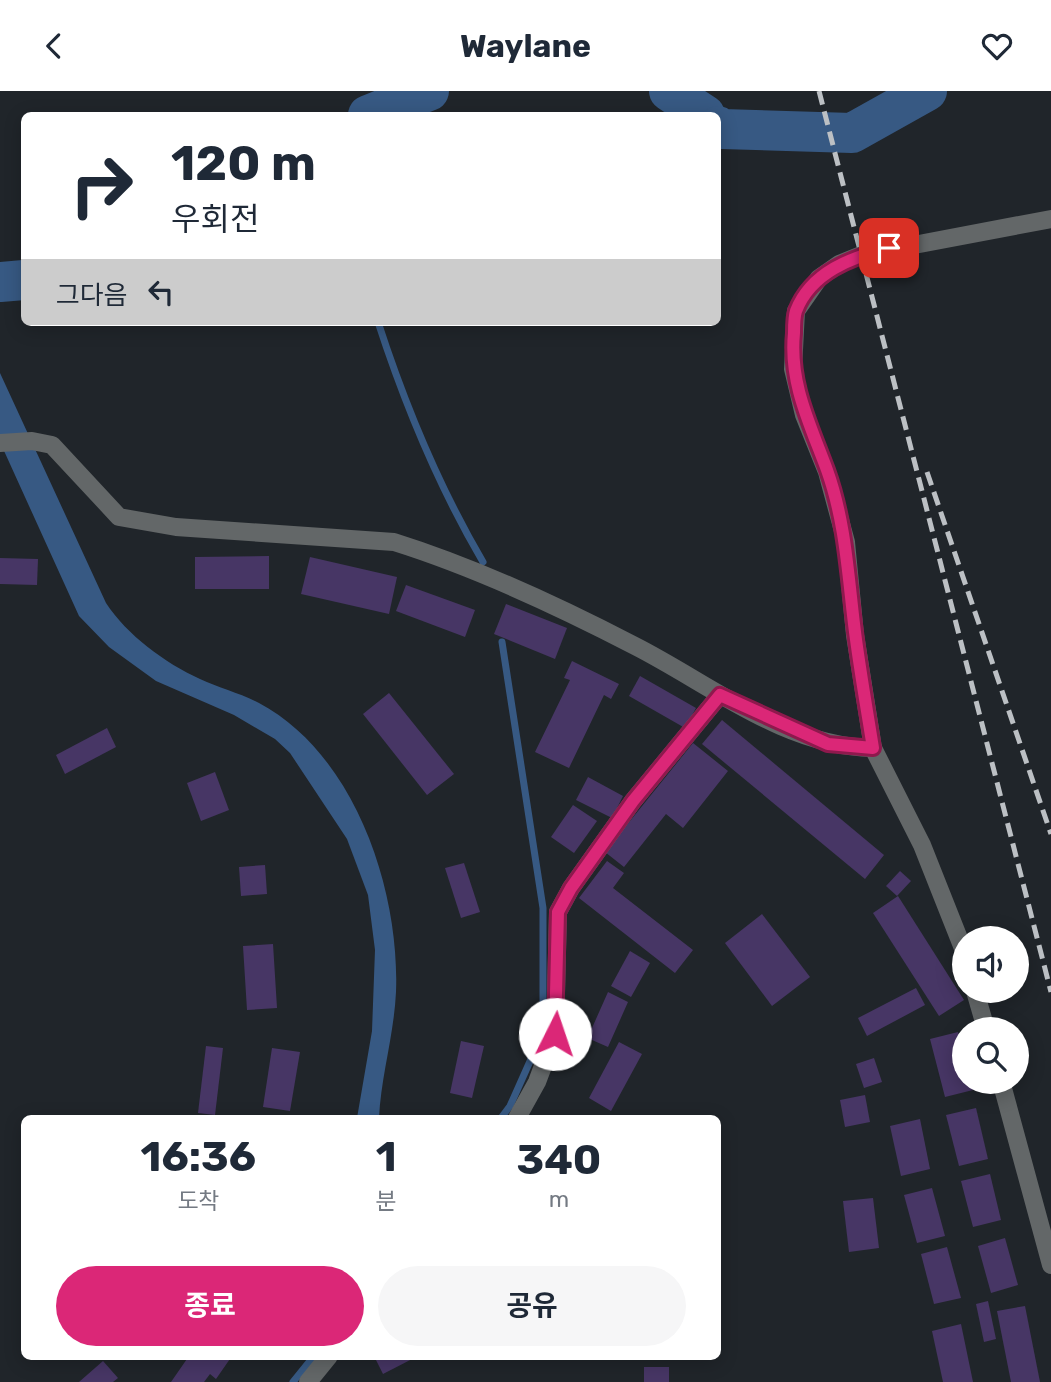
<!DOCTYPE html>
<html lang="ko">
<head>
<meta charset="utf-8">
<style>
	body { margin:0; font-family:Rubik,"Noto Sans KR",sans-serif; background:#f6f6f7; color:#1f2937; height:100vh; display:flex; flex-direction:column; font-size:26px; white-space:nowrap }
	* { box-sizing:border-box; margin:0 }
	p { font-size:23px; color:#747a83 }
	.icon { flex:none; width:38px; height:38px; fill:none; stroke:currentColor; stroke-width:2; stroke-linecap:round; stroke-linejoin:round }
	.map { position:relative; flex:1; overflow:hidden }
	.details { position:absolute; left:21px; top:1024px; width:700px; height:245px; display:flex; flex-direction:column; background:#fff; border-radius:10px; box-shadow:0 4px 18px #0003 }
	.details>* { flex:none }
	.banner { position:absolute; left:21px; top:21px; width:700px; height:214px; border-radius:10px; box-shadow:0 4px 18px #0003; background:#fff; color:#1f2937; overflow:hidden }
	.controls { position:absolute; left:952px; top:835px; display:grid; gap:14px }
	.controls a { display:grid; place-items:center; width:77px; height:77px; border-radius:50%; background:#fff; box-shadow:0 4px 18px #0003; font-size:35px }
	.pin { position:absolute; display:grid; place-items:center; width:60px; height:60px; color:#fff; margin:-30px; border-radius:14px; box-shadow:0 4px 10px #0006 }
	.me { position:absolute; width:77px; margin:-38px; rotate:4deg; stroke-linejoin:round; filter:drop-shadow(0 0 5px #0008) }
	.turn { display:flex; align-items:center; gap:24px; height:147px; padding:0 35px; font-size:32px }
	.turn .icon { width:91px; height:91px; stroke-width:2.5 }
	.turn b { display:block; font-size:49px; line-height:60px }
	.then { display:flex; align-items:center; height:66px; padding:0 35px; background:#0003; gap:14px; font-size:26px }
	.eta { display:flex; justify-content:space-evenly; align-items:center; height:119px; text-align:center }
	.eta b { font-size:42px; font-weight:700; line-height:49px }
	.primary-button { display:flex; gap:14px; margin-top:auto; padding:14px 35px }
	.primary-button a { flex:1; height:80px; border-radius:42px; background:#db2777; color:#fff; font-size:28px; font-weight:700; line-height:80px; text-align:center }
	.primary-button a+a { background:#f6f6f7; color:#1f2937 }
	header { display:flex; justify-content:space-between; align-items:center; height:91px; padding:0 35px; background:#fff; font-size:32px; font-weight:700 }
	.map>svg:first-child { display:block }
	.water { fill:#375983 }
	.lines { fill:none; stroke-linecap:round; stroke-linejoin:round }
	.stream { stroke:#375983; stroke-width:7 }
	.river { stroke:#375983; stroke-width:40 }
	.building { fill:#473665 }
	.minor { stroke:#636768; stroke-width:18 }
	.rail { stroke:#bcc0c4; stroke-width:5; stroke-dasharray:14 7; stroke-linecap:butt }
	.route-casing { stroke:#8e194d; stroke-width:18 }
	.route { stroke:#db2777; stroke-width:12 }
</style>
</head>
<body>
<header><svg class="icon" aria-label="back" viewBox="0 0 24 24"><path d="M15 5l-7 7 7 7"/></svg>Waylane<svg class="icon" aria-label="heart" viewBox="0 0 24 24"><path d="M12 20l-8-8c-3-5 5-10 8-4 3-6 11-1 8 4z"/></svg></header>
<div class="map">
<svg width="1051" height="1291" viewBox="0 0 1051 1291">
	<rect width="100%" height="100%" fill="#20252a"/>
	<path class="water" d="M0,282l106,230c21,32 59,60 94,76 19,9 40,14 59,24 96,51 141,187 137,289 -2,43 -15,84 -17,126h-22l15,-87 3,-81 -7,-55 -21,-56 -57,-86 -15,-14 -41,-24 -78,-34 -47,-34 -30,-31 -79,-174z"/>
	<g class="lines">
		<g class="stream">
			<path d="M378,231c27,83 61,165 105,240"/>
			<polyline points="501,1027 510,1015 535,959 543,917 543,817 502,551"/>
			<polyline points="293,1291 314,1265"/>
		</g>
		<g class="river">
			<polyline points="669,0 705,24"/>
			<polyline points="368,24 429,0"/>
			<polyline points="718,35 722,38 852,42 927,0"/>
			<polyline points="0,191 24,189"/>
		</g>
	</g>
	<g class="building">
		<polygon points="269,465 269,498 195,498 195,466"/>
		<polygon points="310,466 397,486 389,523 301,503"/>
		<polygon points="0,467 38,468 37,494 0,493"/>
		<polygon points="406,494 475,519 465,546 396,520"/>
		<polygon points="506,513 567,537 555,568 494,543"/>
		<polygon points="572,570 619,593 611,608 604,604 569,677 535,661 570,589 564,587"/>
		<polygon points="640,585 696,617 685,637 629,605"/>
		<polygon points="389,602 454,683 427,704 363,623"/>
		<polygon points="722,629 884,764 865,788 702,653"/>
		<polygon points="107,637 116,656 65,683 56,664"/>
		<polygon points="693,652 728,680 683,737 666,723 624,776 605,761"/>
		<polygon points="215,681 229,719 201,730 187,692"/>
		<polygon points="588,686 623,705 612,727 576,709"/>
		<polygon points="573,714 597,730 574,762 551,746"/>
		<polygon points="607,770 624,782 613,797 693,859 675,882 579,807"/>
		<polygon points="464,772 480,821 461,827 445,777"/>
		<polygon points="265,774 267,803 241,805 239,776"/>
		<polygon points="900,780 911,790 897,805 886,795"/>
		<polygon points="898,805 964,909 939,925 873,822"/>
		<polygon points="762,823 810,886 772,915 725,852"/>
		<polygon points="273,853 277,917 247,919 243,855"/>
		<polygon points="630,860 650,872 631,906 611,895"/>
		<polygon points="916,897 925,914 867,945 858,927"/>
		<polygon points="608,901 628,911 608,956 576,942 580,932 592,937"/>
		<polygon points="958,941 964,965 964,990 971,990 973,999 945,1006 930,948"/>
		<polygon points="461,950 484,955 472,1007 450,1002"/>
		<polygon points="619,951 642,963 611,1020 589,1007"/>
		<polygon points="206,955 223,957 215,1024 198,1022"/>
		<polygon points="272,957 300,961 290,1020 263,1016"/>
		<polygon points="874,967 882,991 864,997 856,973"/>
		<polygon points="865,1004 870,1031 845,1036 840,1009"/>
		<polygon points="976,1017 988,1068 959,1075 946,1024"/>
		<polygon points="920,1028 930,1078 901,1085 890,1035"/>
		<polygon points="990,1083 1001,1129 973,1136 961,1090"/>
		<polygon points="932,1097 945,1145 917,1152 904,1104"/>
		<polygon points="873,1107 879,1157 849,1161 843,1110"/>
		<polygon points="1005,1147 1018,1194 991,1202 978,1155"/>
		<polygon points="947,1156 961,1207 934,1213 921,1163"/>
		<polygon points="988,1210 996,1248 984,1251 976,1213"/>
		<polygon points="1025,1215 1040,1291 1011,1291 997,1220"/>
		<polygon points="961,1233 973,1291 943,1291 932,1240"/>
		<polygon points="189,1265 232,1265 216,1288 210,1283 204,1291 171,1291"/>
		<polygon points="374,1265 418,1265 383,1283"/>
		<polygon points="103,1270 118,1287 113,1291 79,1291"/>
		<rect x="644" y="1276" width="25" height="15"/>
	</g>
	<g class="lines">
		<g class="minor">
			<path d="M0,352l32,-2 20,4 67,72 57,10 218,15c83,26 164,64 241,104 75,38 150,101 238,102"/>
			<polyline points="964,860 922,754 873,657 855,544 846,451 827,381 804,324 793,278 796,220 819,187 839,173 861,164 1051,128"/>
			<polyline points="975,900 986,938"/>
			<polyline points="1001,990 1051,1174"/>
			<polyline points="517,1027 537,991 555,943 558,821 571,797 633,710 720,604"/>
			<polyline points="308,1291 329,1265"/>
		</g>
		<g class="rail">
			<polyline points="819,0 1051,901"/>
			<polyline points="927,381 1051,743"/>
		</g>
	</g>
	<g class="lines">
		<defs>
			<path id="route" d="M555,943l3,-122 13,-24 62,-87 87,-106 108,49 45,4c-6,-38 -13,-77 -18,-116 -7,-55 -9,-109 -28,-162 -17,-46 -38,-87 -33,-137 0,-7 0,-16 2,-22 15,-39 56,-54 93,-63"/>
		</defs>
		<use href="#route" class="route-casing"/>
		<use href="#route" class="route"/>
	</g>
</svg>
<div class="controls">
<a><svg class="icon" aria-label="sound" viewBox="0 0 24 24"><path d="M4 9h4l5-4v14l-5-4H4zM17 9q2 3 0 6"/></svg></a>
<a><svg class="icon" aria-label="search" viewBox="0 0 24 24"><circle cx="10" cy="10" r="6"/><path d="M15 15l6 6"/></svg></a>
</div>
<div class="pin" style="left:889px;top:157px;background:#d93025"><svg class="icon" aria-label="arrive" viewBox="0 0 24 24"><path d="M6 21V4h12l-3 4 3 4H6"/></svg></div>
<svg class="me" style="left:555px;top:943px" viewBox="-20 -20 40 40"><circle r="19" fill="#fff"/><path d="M0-13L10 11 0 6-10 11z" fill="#db2777"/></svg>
<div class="banner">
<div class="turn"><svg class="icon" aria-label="right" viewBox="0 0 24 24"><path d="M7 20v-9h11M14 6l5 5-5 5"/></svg><div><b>120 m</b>우회전</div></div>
<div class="then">그다음<svg class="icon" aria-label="left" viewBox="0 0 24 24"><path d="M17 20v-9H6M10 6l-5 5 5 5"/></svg></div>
</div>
<section class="details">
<div class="eta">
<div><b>16:36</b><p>도착</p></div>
<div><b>1</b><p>분</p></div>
<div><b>340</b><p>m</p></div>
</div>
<div class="primary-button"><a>종료</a><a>공유</a></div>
</section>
</div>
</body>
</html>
